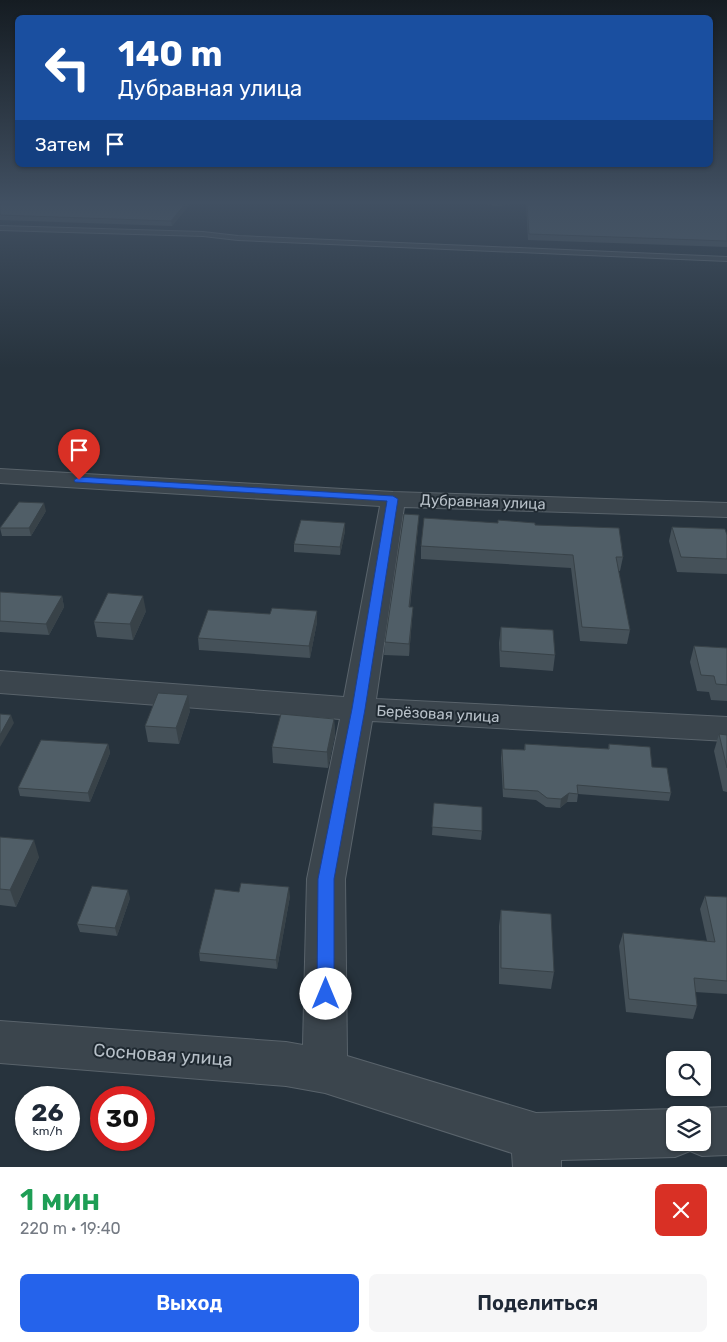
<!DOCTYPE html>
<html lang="ru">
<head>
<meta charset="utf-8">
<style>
	body { margin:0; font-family:Rubik,sans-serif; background:#f6f6f7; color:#1f2937; height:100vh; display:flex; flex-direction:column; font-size:19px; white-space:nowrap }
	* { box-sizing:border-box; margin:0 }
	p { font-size:16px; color:#747a83 }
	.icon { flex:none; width:28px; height:28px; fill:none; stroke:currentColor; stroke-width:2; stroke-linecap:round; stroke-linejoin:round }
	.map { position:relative; height:1167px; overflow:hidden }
	.panel { display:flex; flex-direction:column; background:#fff; flex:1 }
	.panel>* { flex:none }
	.hud { position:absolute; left:15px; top:15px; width:698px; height:152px; border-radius:8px; box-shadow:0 1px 4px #0004; background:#1a4fa0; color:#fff; overflow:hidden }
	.buttons { position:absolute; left:666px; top:1051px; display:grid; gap:10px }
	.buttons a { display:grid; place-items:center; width:45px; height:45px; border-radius:8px; background:#fff; box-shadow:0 1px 4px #0004; font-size:25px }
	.speed { position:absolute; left:15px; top:1086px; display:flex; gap:10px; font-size:25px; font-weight:700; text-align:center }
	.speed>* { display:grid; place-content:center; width:65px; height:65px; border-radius:50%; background:#fff; box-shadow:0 1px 4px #0004; line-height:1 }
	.speed small { font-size:12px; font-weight:400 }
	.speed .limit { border:8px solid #d22; background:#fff; color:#111 }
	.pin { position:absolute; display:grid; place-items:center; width:42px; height:42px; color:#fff; margin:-51px -21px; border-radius:50% 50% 50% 0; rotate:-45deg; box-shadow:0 0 5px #0007 }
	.pin .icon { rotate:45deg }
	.me { position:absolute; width:55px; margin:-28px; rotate:0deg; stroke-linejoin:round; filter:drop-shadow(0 0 4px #0008) }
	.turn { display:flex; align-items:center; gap:18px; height:105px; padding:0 20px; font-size:22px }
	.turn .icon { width:65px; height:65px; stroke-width:2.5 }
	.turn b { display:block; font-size:35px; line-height:42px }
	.then { display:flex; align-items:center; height:48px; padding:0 20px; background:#0003; gap:10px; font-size:19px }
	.round { display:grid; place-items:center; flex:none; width:52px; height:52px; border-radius:8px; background:#f6f6f7 }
	.headline { display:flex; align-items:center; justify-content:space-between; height:85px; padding:0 20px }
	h1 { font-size:30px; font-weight:600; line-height:38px; color:#1e9e55 }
	.primary-button { display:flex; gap:10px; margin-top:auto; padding:10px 20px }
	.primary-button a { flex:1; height:58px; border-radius:8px; background:#2563eb; color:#fff; font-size:20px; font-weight:600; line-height:58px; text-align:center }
	.primary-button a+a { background:#f6f6f7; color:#1f2937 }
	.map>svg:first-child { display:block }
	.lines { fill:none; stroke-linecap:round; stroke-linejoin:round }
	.service-casing { stroke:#59636b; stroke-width:2 }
	.minor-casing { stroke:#59636b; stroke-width:2 }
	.service { fill:#3b454d; fill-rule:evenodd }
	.minor { fill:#3b454d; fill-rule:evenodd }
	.wall { fill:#455159 }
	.shaded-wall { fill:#384248 }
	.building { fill:#505e67; stroke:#384248 }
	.route { fill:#2563eb; stroke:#184099 }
	.labels { text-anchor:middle; stroke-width:4; stroke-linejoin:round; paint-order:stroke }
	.street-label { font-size:15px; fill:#b7c0c8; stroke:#202a32 }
	.near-street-label { font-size:18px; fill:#b7c0c8; stroke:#202a32 }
</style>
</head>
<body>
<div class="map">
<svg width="727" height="1167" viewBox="0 0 727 1167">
	<rect width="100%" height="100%" fill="#27333d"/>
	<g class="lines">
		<defs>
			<polygon id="service" points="0,226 203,232 238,236 727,257 727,261 238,240 203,236 0,230"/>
			<path id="minor" d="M0,469l393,23 334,11v14l-323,-10 -28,192 351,18v24l-355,-20 -27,158 2,177 189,57 139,-4 12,5 15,-6 25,-1v48l-25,1 -12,-5 -15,6 -114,3v7h-48l-1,-14 -187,-60 -39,-7 -286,-23v-42l286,21 17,3 4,-166 33,-160 -340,-26v-22l344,26 36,-191 -380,-23zM675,1115h27v27h-27z"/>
		</defs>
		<use href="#service" class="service-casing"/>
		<use href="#minor" class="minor-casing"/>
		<use href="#service" class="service"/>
		<use href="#minor" class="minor"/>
	</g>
	<g class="wall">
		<polygon points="0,204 190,204 172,226 0,220"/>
		<polygon points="486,204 511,204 497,206"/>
		<polygon points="526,204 727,204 727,247 528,240"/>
		<polygon points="46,511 31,536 2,536 0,528"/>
		<polygon points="535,525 623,557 620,571 618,571 630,630 627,644 580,641 571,568 421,559 421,546"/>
		<polygon points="418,527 410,607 413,607 409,656 384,655 385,642"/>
		<polygon points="672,527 727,535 727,574 677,572 669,541"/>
		<polygon points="345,531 340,555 294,552 294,544"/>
		<polygon points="0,592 62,596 64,607 49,635 0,632"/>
		<polygon points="146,611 133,640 97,637 94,622"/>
		<polygon points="317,622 310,658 199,650 198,638"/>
		<polygon points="501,627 555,655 553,671 500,667 499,643"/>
		<polygon points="694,646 727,648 727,701 711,700 709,692 697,691 690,662"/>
		<polygon points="190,711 179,744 148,742 145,726"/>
		<polygon points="334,719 335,735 328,768 273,763 272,747"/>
		<polygon points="719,734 727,735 727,792 723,791 714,751"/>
		<polygon points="108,744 110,753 90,802 20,796 18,788"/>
		<polygon points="525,744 608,749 609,744 652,767 671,793 669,801 578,794 577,802 567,802 560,808 546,807 536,800 503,797 501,758 502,749 524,750"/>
		<polygon points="434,803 482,831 481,840 432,835"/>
		<polygon points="0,837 39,857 16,907 0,905"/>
		<polygon points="290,896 277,969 200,961 199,953"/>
		<polygon points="705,896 727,897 727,994 695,992 697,1006 693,1019 626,1012 619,946 623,933 707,941 700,909"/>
		<polygon points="130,898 117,936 80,932 77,924"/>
		<polygon points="501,910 554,972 551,989 499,984 499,926"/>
	</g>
	<g class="shaded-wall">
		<polygon points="185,204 190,204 172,226 171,221"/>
		<polygon points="497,204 511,204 497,206"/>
		<polygon points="44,503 46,511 31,536 29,528"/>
		<polygon points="419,515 418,527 408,619 409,607"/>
		<polygon points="345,523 345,531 340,555 340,547"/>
		<polygon points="62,596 64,607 49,635 46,624"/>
		<polygon points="143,596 146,611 133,640 130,624"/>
		<polygon points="413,607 412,619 409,656 409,644"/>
		<polygon points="317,611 317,622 310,658 309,646"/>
		<polygon points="188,695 190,711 179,744 176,728"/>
		<polygon points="11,715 14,723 0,747 0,735"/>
		<polygon points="334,719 335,735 328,768 327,752"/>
		<polygon points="108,744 110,753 90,802 88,793"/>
		<polygon points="569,793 567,802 560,808 561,799"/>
		<polygon points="34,840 39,857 16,907 10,890"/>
		<polygon points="289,887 290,896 277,969 276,960"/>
		<polygon points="128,890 130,898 117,936 115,928"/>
	</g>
	<g class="building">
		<polygon points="0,204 185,204 171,221 0,215"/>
		<polygon points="527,204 727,204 727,241 529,234"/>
		<polygon points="19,502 44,503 29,528 0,528"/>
		<polygon points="404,514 419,515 409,607 413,607 409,644 385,642"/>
		<polygon points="424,518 498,523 498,520 535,523 535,525 619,528 623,557 616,557 630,630 582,627 573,555 421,546"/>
		<polygon points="301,520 345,523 340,547 294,544"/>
		<polygon points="672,527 725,529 727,535 727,559 681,557"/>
		<polygon points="0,592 62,596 46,624 0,621"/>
		<polygon points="108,593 143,596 130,624 94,622"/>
		<polygon points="272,608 317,611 309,646 198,638 208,610 270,614"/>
		<polygon points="501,627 553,630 555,655 501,651"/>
		<polygon points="694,646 727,648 727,685 716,684 714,676 701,675"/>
		<polygon points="158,693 188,695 176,728 145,726"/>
		<polygon points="0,714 11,715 0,735"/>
		<polygon points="281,714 334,719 327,752 272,747"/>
		<polygon points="719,734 727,735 727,768"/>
		<polygon points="41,740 108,744 88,793 18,788"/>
		<polygon points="525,744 609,749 609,744 650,747 652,767 667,768 671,793 577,785 578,794 569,793 561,799 547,798 538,791 504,789 502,749 525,750"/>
		<polygon points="434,803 482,807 482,831 432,827"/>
		<polygon points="0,837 34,840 10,890 0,889"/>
		<polygon points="241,883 289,887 276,960 199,953 215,889 239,892"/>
		<polygon points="92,886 128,890 115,928 77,924"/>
		<polygon points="705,896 727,897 727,981 694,978 697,1006 629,999 623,933 715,942"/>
		<polygon points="501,910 551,914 554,972 501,968"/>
	</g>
	<linearGradient id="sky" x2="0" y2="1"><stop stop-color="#151c22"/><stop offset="0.55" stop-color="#415062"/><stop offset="1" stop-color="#415062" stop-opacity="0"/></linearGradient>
	<rect width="727" height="368" fill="url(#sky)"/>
	<polygon class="route" points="79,477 393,496 398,499 365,709 334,879 334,994 332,1000 326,1003 319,1000 317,994 318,879 352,709 387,501 75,482 74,480"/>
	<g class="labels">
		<g class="street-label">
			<text transform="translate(483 502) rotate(2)" y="5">Дубравная улица</text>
			<text transform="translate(438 714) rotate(3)" y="5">Берёзовая улица</text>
		</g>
		<g class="near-street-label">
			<text transform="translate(163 1055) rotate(4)" y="6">Сосновая улица</text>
		</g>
	</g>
</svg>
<div class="buttons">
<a><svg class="icon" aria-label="search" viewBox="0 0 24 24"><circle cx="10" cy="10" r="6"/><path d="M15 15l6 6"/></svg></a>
<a><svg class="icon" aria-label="layers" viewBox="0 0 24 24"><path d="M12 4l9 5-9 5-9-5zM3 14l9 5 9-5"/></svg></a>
</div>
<div class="speed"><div>26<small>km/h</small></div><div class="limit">30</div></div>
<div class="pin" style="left:79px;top:480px;background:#d93025"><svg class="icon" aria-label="arrive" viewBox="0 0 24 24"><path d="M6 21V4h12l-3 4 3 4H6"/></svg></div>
<svg class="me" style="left:326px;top:994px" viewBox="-20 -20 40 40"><circle r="19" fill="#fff"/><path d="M0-13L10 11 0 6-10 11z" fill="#2563eb"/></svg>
<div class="hud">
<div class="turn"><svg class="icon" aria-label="left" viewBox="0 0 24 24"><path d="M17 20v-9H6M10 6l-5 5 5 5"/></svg><div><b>140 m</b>Дубравная улица</div></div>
<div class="then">Затем<svg class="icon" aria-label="arrive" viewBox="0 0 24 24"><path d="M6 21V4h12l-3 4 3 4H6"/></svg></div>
</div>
</div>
<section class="panel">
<div class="headline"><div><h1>1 мин</h1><p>220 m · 19:40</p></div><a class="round" style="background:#d93025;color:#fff"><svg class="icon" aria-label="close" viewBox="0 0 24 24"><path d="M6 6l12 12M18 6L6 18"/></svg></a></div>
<div class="primary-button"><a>Выход</a><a>Поделиться</a></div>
</section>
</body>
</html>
